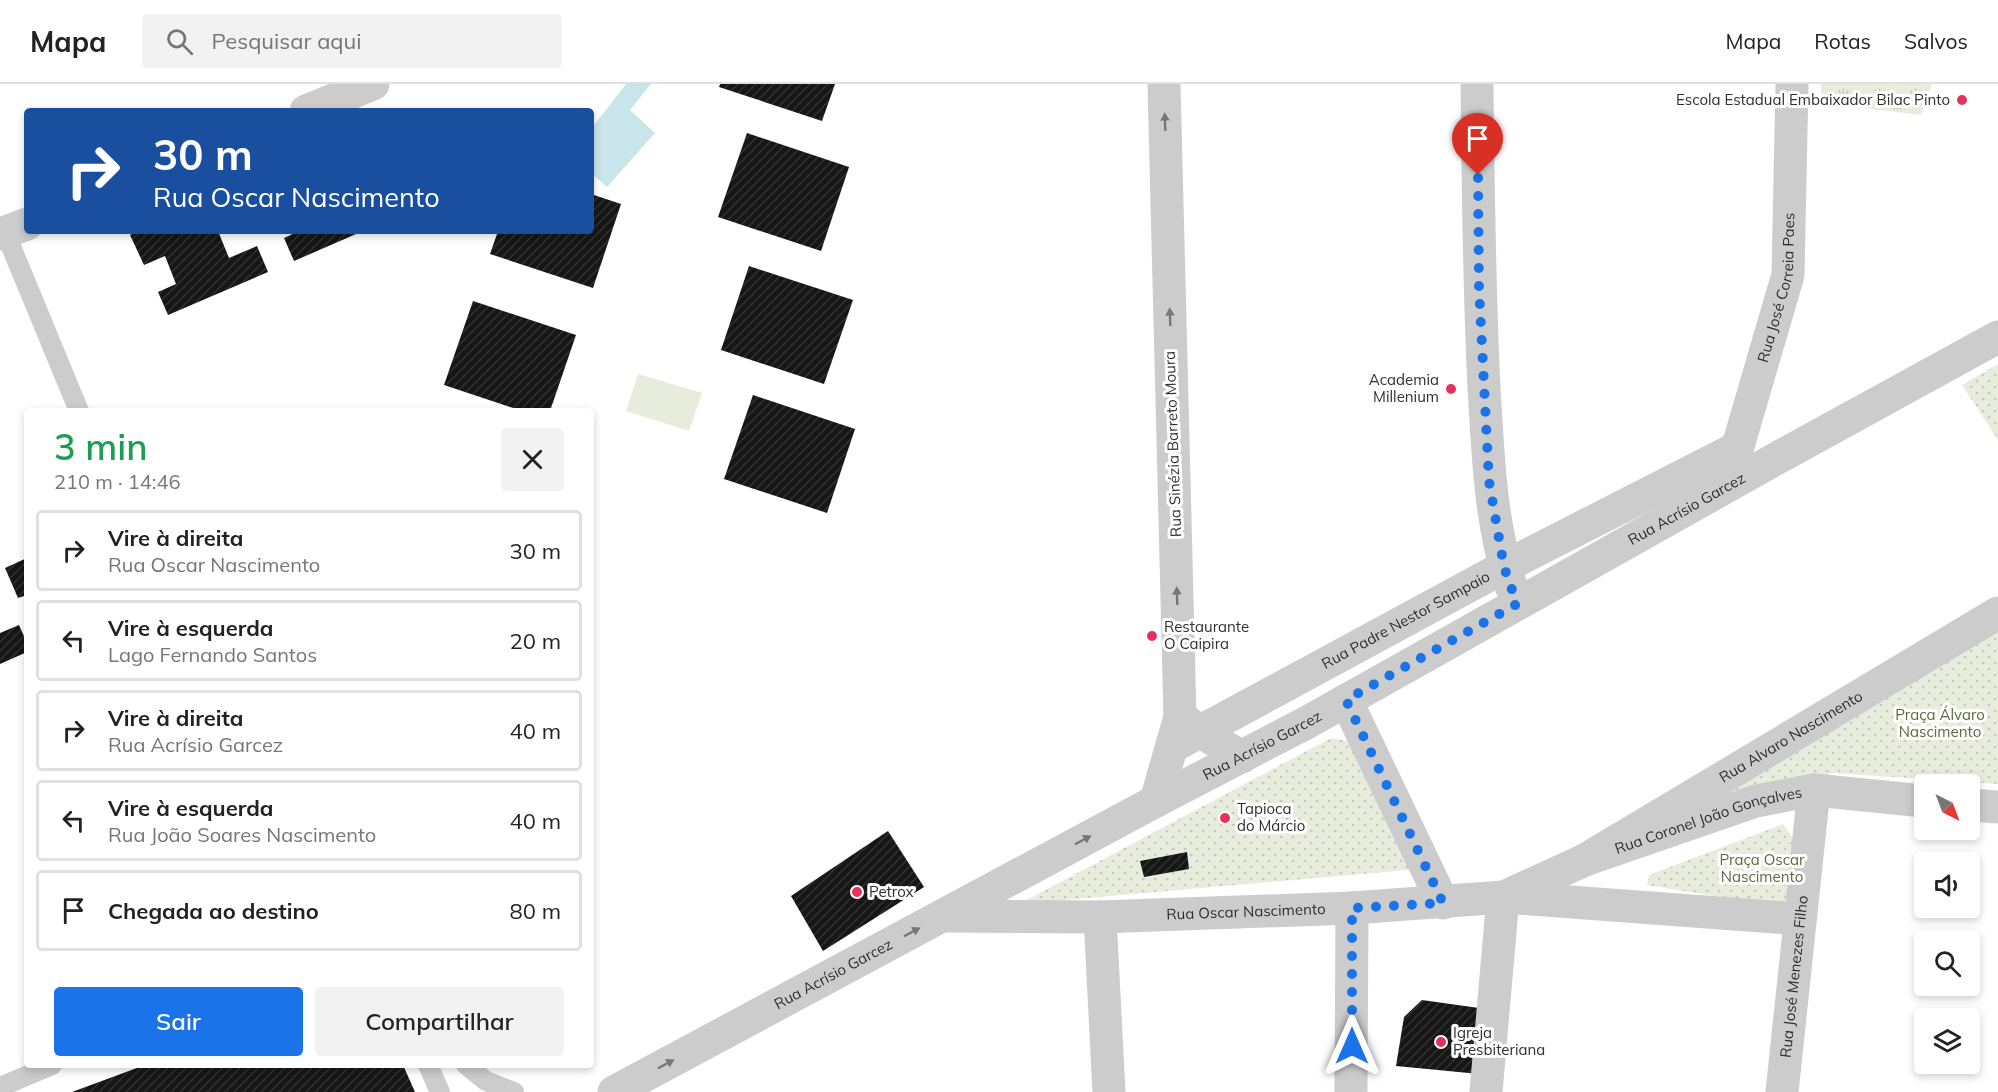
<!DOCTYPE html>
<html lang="pt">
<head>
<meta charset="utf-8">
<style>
	body { margin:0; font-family:Mulish,sans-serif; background:#f2f2f2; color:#222; height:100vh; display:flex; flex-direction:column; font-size:22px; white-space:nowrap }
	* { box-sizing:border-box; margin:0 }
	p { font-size:20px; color:#767676 }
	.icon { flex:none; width:33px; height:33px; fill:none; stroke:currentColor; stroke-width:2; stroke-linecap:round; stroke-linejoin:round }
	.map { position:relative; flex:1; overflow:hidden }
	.drawer { position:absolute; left:24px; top:324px; width:570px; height:660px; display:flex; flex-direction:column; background:#fff; border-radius:6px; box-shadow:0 3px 9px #0003 }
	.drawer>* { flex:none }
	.guide { position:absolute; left:24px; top:24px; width:570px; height:126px; border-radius:6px; box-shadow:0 3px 9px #0003; background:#1a4fa0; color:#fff; overflow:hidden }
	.needle { width:39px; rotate:138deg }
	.buttons { position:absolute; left:1914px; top:690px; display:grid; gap:12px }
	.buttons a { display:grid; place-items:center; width:66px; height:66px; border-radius:6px; background:#fff; box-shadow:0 3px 9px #0003; font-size:30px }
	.pin { position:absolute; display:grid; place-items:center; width:51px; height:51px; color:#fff; margin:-62px -26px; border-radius:50% 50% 50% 0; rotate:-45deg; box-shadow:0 0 6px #0007 }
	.pin .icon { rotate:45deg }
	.me { position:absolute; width:66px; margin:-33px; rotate:0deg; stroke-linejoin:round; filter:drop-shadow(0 0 4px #0008) }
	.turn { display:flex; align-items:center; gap:21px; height:126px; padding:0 30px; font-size:27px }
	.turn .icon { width:78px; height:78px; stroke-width:2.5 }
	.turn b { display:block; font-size:42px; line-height:51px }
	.round { display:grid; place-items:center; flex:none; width:63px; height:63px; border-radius:6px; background:#f2f2f2 }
	.overview { display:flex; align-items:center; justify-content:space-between; height:102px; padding:0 30px }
	h1 { font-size:36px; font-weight:600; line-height:45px; color:#1e9e55 }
	.action { display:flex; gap:12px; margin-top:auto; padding:12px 30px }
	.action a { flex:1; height:69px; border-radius:6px; background:#1a73e8; color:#fff; font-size:24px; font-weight:600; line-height:69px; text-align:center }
	.action a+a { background:#f2f2f2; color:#222 }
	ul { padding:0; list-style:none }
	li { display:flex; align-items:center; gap:18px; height:81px; margin:0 12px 9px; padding:0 18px; border:3px solid #e0e0e0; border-radius:6px }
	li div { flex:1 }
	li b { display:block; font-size:22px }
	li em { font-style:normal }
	header { display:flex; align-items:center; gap:36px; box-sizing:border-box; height:84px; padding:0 30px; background:#fff; border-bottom:2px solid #e0e0e0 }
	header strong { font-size:28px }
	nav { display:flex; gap:33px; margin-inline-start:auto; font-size:21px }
	.search { width:420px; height:54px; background:#f2f2f2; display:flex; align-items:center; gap:15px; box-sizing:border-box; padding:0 21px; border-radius:6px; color:#767676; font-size:22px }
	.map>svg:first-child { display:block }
	.grass { fill:url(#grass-tufts) }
	.park { fill:url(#park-dots) }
	.garden { fill:#e8ecdd }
	.water { fill:#c9e5ec }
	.building { fill:url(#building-hatch) }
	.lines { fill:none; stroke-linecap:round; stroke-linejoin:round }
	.service { stroke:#ccc; stroke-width:20 }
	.minor { stroke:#ccc; stroke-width:33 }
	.tertiary { stroke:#ccc; stroke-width:33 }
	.oneway { fill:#767676 }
	.route { stroke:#1a73e8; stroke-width:10; stroke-dasharray:0 18 }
	.poi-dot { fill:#e6315e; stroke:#fff; stroke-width:2 }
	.labels { text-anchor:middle; stroke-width:6; stroke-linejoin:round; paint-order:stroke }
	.poi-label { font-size:15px; fill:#2f2f2f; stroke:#fff; text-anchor:start }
	.street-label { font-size:15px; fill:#2f2f2f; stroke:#fff }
	.park-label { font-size:15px; fill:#5a6b3c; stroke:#fff }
</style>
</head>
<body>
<header>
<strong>Mapa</strong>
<div class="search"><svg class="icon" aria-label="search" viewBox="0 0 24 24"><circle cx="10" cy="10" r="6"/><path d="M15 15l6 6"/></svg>Pesquisar aqui</div>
<nav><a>Mapa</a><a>Rotas</a><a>Salvos</a></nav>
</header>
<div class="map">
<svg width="1998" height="1008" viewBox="0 0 1998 1008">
	<defs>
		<pattern id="grass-tufts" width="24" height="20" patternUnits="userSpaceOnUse" patternTransform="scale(1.5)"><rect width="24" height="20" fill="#e8ecdd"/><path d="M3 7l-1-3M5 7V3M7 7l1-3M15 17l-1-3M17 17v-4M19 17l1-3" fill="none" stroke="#c7cbbe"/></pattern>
		<pattern id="park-dots" width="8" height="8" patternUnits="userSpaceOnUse" patternTransform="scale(1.5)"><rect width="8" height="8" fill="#e8ecdd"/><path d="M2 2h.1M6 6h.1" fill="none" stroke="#c7cbbe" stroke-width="1.8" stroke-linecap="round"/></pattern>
		<pattern id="building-hatch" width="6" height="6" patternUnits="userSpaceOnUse" patternTransform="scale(1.5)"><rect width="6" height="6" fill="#161616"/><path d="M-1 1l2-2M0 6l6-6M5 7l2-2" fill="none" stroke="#303030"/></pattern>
	</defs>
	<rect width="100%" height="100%" fill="#fff"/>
	<polygon class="grass" points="1821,0 1932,0 1921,31 1821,19"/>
	<g class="park">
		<polygon points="1998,280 1998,356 1962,301"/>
		<polygon points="1998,541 1998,700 1833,689 1666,729"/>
		<polygon points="1331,654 1347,657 1352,661 1418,785 1019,820"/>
		<polygon points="1783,740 1800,764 1788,824 1647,801 1649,791"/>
	</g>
	<polygon class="garden" points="638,290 702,309 689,347 626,327"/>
	<polygon class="water" points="626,0 651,0 630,26 655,49 607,103 591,89 591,45"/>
	<g class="building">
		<polygon points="720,0 835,0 822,37 719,3"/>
		<polygon points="747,49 849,83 821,167 718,133"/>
		<polygon points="591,110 621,120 593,204 490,170 498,147 591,147"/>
		<polygon points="139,147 218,147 229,174 257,162 268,188 168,231 158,208 176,200 165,172 144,181 130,151"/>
		<polygon points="299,147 363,147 294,177 284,154"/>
		<polygon points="749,182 853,216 824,300 721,266"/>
		<polygon points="473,217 576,251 550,327 522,327 444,301"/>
		<polygon points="753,311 855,345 827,429 724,395"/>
		<polygon points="27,474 27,511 18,514 5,484"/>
		<polygon points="19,541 27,559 27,568 0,580 0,549"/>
		<polygon points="888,747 924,803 823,867 791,812"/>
		<polygon points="1187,768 1189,785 1144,793 1140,777"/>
		<polygon points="1422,916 1486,925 1479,990 1396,982 1404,933"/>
		<polygon points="145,981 403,981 415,1008 72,1008"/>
	</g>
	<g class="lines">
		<g class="service">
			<polyline points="5,148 79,327"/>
			<polyline points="428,981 440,1008"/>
			<polyline points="466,981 486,997 514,1008"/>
			<polyline points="0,1003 52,981"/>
		</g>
		<g class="minor">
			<path d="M1477,0c1,102 2,203 7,304 4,66 6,134 27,198"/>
			<path id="s1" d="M1731,386l57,-195 4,-191"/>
			<polyline points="1346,616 1443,819"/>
			<path id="s2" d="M1179,659l325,-176 233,-119"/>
			<polyline points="1970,721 1998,723"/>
			<path id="s3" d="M1585,776l413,-247"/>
			<path id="s4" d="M1504,813l81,-37 171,-59 58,-11 110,11"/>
			<path id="s5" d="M943,832l157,1 252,-9 151,-11 297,22"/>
			<polyline points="1100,833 1109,1008"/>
			<polyline points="1351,1008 1352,824"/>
			<polyline points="1486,1008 1503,813"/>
			<path id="s6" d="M1782,1008l32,-302"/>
		</g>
		<g class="tertiary">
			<polyline points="306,27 373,0"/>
			<polyline points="0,150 27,140"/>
			<polyline points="1180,633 1201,648 1242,673"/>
			<polyline points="1156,717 1180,633 1164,0"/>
			<path id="s7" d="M614,1008l542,-291 150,-78 475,-267 217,-119"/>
		</g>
	</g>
	<defs><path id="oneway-solid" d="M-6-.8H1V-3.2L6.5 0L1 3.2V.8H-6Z" transform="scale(1.5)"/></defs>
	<g class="oneway">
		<use href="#oneway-solid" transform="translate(1165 38) rotate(-92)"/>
		<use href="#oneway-solid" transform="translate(1170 233) rotate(-92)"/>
		<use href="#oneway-solid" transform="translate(1177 512) rotate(-92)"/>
		<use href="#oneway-solid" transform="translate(1083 756) rotate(-28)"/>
		<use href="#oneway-solid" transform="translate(912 848) rotate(-28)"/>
		<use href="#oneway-solid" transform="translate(666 980) rotate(-28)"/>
	</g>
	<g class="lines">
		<polyline class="route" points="1352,962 1352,824 1443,819 1346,616 1517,520 1504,483 1489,397 1479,204 1478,91"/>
	</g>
	<g class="poi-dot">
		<circle cx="1962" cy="16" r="6"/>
		<circle cx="1451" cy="305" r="6"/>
		<circle cx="1152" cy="552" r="6"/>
		<circle cx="1225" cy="734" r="6"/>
		<circle cx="857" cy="808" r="6"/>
		<circle cx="1441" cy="958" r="6"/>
	</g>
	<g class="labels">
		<g class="poi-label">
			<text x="1950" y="21" text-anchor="end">Escola Estadual Embaixador Bilac Pinto</text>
			<text x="1439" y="301" text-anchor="end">Academia<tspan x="1439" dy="17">Millenium</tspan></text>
			<text x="1164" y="548">Restaurante<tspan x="1164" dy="17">O Caipira</tspan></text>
			<text x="1237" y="730">Tapioca<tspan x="1237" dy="17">do Márcio</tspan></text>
			<text x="869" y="813">Petrox</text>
			<text x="1453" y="954">Igreja<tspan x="1453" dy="17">Presbiteriana</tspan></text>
		</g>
		<g class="street-label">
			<text dy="5" stroke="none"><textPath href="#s1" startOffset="189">Rua José Correia Paes</textPath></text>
			<text transform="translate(1173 360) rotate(-92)" y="5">Rua Sinézia Barreto Moura</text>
			<text dy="5" stroke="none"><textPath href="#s7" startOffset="1221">Rua Acrísio Garcez</textPath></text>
			<text dy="5" stroke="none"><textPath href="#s2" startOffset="258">Rua Padre Nestor Sampaio</textPath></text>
			<text dy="5" stroke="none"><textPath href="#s3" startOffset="240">Rua Alvaro Nascimento</textPath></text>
			<text dy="5" stroke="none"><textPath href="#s7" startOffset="735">Rua Acrísio Garcez</textPath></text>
			<text dy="5" stroke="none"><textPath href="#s4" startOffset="219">Rua Coronel João Gonçalves</textPath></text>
			<text dy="5" stroke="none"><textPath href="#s5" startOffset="303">Rua Oscar Nascimento</textPath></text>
			<text dy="5" stroke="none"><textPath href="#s7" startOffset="249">Rua Acrísio Garcez</textPath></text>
			<text dy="5" stroke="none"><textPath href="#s6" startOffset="116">Rua José Menezes Filho</textPath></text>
		</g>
		<g class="park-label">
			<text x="1940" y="636">Praça Álvaro<tspan x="1940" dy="17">Nascimento</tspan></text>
			<text x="1762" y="781">Praça Oscar<tspan x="1762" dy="17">Nascimento</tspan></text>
		</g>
	</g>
</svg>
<div class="buttons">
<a><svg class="needle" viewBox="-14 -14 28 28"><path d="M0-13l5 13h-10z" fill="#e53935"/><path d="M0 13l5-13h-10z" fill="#767676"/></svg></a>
<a><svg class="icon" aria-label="sound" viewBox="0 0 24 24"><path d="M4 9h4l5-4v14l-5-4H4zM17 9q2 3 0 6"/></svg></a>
<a><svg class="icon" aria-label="search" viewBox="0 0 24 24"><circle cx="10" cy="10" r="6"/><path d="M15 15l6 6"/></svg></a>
<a><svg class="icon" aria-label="layers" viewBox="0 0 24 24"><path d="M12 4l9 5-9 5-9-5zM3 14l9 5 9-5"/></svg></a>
</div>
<div class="pin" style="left:1478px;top:91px;background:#d93025"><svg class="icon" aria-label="arrive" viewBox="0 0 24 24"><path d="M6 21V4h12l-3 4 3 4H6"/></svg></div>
<svg class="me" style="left:1352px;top:962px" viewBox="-20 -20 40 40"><path d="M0-17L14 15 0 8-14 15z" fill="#1a73e8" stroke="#fff" stroke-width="4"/></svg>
<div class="guide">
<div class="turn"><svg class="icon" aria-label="right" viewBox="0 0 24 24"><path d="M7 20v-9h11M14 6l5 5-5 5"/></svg><div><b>30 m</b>Rua Oscar Nascimento</div></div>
</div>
<section class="drawer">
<div class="overview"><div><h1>3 min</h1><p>210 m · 14:46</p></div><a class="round"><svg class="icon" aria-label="close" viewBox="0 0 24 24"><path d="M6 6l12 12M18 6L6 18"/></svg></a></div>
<ul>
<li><svg class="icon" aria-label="right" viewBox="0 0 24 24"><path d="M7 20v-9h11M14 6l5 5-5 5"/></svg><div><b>Vire à direita</b><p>Rua Oscar Nascimento</p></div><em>30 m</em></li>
<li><svg class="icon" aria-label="left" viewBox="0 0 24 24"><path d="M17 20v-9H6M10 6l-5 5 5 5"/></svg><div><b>Vire à esquerda</b><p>Lago Fernando Santos</p></div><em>20 m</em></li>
<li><svg class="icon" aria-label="right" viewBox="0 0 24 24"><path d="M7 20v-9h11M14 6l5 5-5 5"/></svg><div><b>Vire à direita</b><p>Rua Acrísio Garcez</p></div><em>40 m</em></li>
<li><svg class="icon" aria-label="left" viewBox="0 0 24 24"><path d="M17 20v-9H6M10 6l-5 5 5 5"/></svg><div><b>Vire à esquerda</b><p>Rua João Soares Nascimento</p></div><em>40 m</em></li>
<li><svg class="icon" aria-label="arrive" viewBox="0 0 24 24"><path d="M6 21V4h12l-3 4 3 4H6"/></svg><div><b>Chegada ao destino</b></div><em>80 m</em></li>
</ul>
<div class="action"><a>Sair</a><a>Compartilhar</a></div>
</section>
</div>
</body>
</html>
